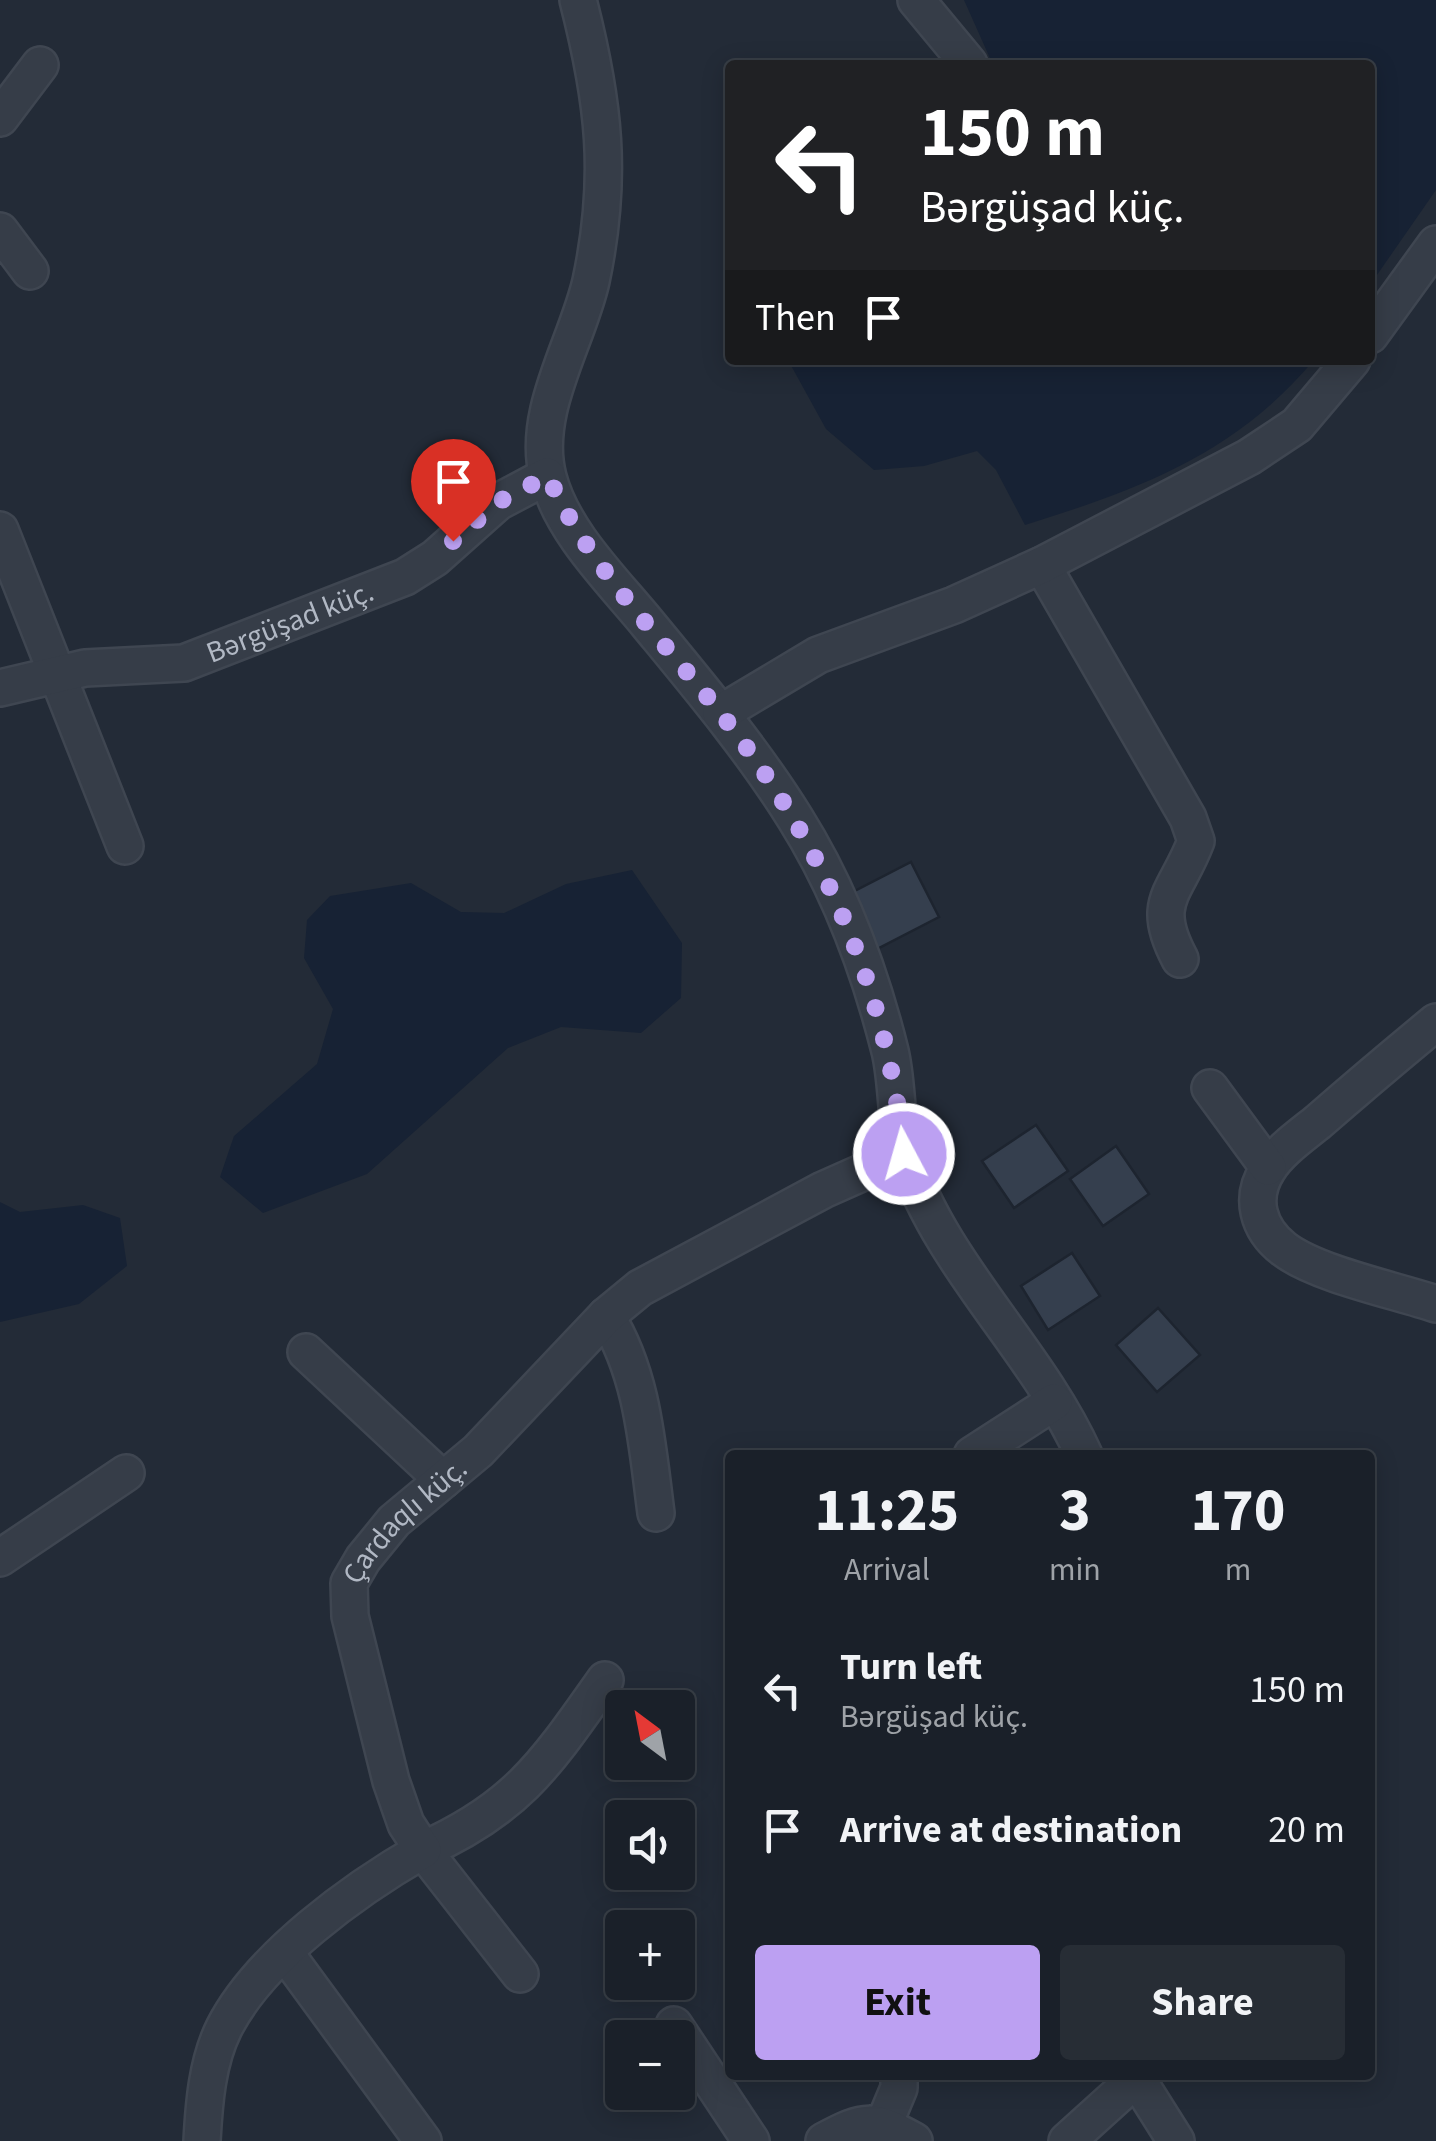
<!DOCTYPE html>
<html lang="en">
<head>
<meta charset="utf-8">
<style>
	body { margin:0; font-family:"Source Sans 3",sans-serif; background:#272d35; color:#f1f3f6; height:100vh; display:flex; flex-direction:column; font-size:38px; white-space:nowrap }
	* { box-sizing:border-box; margin:0 }
	p { font-size:32px; color:#9fa3a8 }
	.icon { flex:none; width:55px; height:55px; fill:none; stroke:currentColor; stroke-width:2; stroke-linecap:round; stroke-linejoin:round }
	.map { position:relative; flex:1; overflow:hidden }
	.side { position:absolute; left:725px; top:1450px; width:650px; height:630px; display:flex; flex-direction:column; background:#1a2029; border-radius:10px; box-shadow:0 5px 25px #0003,0 0 0 2px #383e46 }
	.side>* { flex:none }
	.banner { position:absolute; left:725px; top:60px; width:650px; height:305px; border-radius:10px; box-shadow:0 5px 25px #0003,0 0 0 2px #383e46; background:#202124; color:#fff; overflow:hidden }
	.needle { width:65px; rotate:328deg }
	.controls { position:absolute; left:605px; top:1690px; display:grid; gap:20px }
	.controls a { display:grid; place-items:center; width:90px; height:90px; border-radius:10px; background:#1a2029; box-shadow:0 5px 25px #0003,0 0 0 2px #383e46; font-size:50px }
	.pin { position:absolute; display:grid; place-items:center; width:85px; height:85px; color:#fff; margin:-102px -42px; border-radius:50% 50% 50% 0; rotate:-45deg; box-shadow:0 0 10px #0007 }
	.pin .icon { rotate:45deg }
	.me { position:absolute; width:110px; margin:-55px; rotate:354deg; stroke-linejoin:round; filter:drop-shadow(0 0 8px #0008) }
	.turn { display:flex; align-items:center; gap:35px; height:210px; padding:0 30px; font-size:45px }
	.turn .icon { width:130px; height:130px; stroke-width:2.5 }
	.turn b { display:block; font-size:70px; line-height:85px }
	.then { display:flex; align-items:center; height:95px; padding:0 30px; background:#0003; gap:20px; font-size:38px }
	.eta { display:flex; justify-content:space-evenly; align-items:center; height:170px; text-align:center }
	.eta b { font-size:60px; font-weight:700; line-height:70px }
	.action { display:flex; gap:20px; margin-top:auto; padding:20px 30px }
	.action a { flex:1; height:115px; border-radius:10px; background:#bca0f2; color:#111; font-size:40px; font-weight:700; line-height:115px; text-align:center }
	.action a+a { background:#272d35; color:#f1f3f6 }
	ul { padding:0; list-style:none }
	li { display:flex; align-items:center; gap:30px; height:140px; padding:0 30px }
	li div { flex:1 }
	li b { display:block; font-size:38px }
	li em { font-style:normal }
	.map>svg:first-child { display:block }
	.water { fill:#172234 }
	.building { fill:#353f4e; stroke:#1d242f; stroke-width:2.5 }
	.lines { fill:none; stroke-linecap:round; stroke-linejoin:round }
	.minor-casing { stroke:#3f4651; stroke-width:40 }
	.minor { stroke:#363d48; stroke-width:35 }
	.route { stroke:#bca0f2; stroke-width:18; stroke-dasharray:0 32.4 }
	.labels { text-anchor:middle; stroke-width:10; stroke-linejoin:round; paint-order:stroke }
	.street-label { font-size:30px; fill:#b1b8c4; stroke:#1b222d }
</style>
</head>
<body>
<div class="map">
<svg width="1436" height="2141" viewBox="0 0 1436 2141">
	<rect width="100%" height="100%" fill="#232b37"/>
	<g class="water">
		<polygon points="964,0 1436,0 1436,190 1370,285 1370,65 993,65"/>
		<path d="M788,360h526c-79,94 -174,129 -289,165l-29,-55 -19,-19 -53,15 -50,4 -48,-41z"/>
		<polygon points="632,870 682,943 681,998 641,1033 561,1027 508,1048 367,1174 263,1213 220,1177 234,1136 317,1064 333,1009 304,958 307,920 330,896 411,883 461,912 504,913 566,884"/>
		<polygon points="0,1202 20,1212 83,1205 120,1218 127,1266 79,1304 0,1322"/>
	</g>
	<g class="building">
		<polygon points="911,862 939,917 875,950 847,895"/>
		<polygon points="1036,1125 1068,1171 1014,1208 982,1161"/>
		<polygon points="1116,1146 1149,1194 1103,1226 1070,1179"/>
		<polygon points="1072,1253 1100,1296 1048,1330 1021,1286"/>
		<polygon points="1158,1308 1200,1355 1157,1392 1116,1345"/>
	</g>
	<g class="lines">
		<defs>
			<g id="minor">
				<path d="M578,0c26,101 35,177 13,281 -14,62 -60,131 -43,196 14,55 65,104 100,147 51,62 104,125 147,194 44,70 75,153 95,233 8,33 5,72 15,104 36,111 132,195 179,300"/>
				<polyline points="916,0 969,64"/>
				<polyline points="0,118 40,65"/>
				<polyline points="0,231 30,271"/>
				<polyline points="1370,335 1436,244"/>
				<polyline points="0,530 125,846"/>
				<path d="M1042,565l146,253 8,23c-20,53 -47,60 -16,118"/>
				<path id="s1" d="M0,688l85,-20 99,-5 221,-86 30,-19 63,-56 49,-26"/>
				<polyline points="721,713 818,655 954,605 1042,565 1249,457 1297,425 1352,360"/>
				<path d="M1436,1022c-40,33 -79,66 -118,100 -16,13 -39,29 -50,47 -19,29 -10,60 16,80 33,25 110,41 152,55"/>
				<polyline points="1210,1088 1268,1167"/>
				<path d="M606,1316c37,59 41,129 50,197"/>
				<polyline points="306,1352 443,1480"/>
				<polyline points="972,1455 1054,1402"/>
				<polyline points="0,1558 126,1473"/>
				<polyline points="286,1954 423,2141"/>
				<path d="M520,1974l-97,-124c95,-42 124,-88 182,-170"/>
				<polyline points="674,2025 751,2141"/>
				<polyline points="1137,2079 1176,2141"/>
				<polyline points="884,2124 899,2088 899,2075"/>
				<path id="s2" d="M202,2141c2,-37 5,-79 22,-113 36,-71 131,-139 199,-178l-17,-26 -15,-43 -41,-165 -1,-33 14,-24 31,-38 84,-70 128,-135 34,-28 183,-98 81,-36"/>
				<path d="M824,2141c41,-22 49,-23 90,0"/>
				<polyline points="1067,2141 1140,2075"/>
			</g>
		</defs>
		<use href="#minor" class="minor-casing"/>
		<use href="#minor" class="minor"/>
	</g>
	<g class="lines">
		<path class="route" d="M453,541l45,-39 50,-26c40,89 110,158 170,234 104,130 169,278 186,444"/>
	</g>
	<g class="labels">
		<g class="street-label">
			<text dy="10" stroke="none"><textPath href="#s1" startOffset="300">Bərgüşad küç.</textPath></text>
			<text dy="10" stroke="none"><textPath href="#s2" startOffset="750">Çardaqlı küç.</textPath></text>
		</g>
	</g>
</svg>
<div class="controls">
<a><svg class="needle" viewBox="-14 -14 28 28"><path d="M0-13l5 13h-10z" fill="#e53935"/><path d="M0 13l5-13h-10z" fill="#9fa3a8"/></svg></a>
<a><svg class="icon" aria-label="sound" viewBox="0 0 24 24"><path d="M4 9h4l5-4v14l-5-4H4zM17 9q2 3 0 6"/></svg></a>
<a>+</a>
<a>−</a>
</div>
<div class="pin" style="left:453px;top:541px;background:#d93025"><svg class="icon" aria-label="arrive" viewBox="0 0 24 24"><path d="M6 21V4h12l-3 4 3 4H6"/></svg></div>
<svg class="me" style="left:904px;top:1154px" viewBox="-20 -20 40 40"><circle r="17" fill="#bca0f2" stroke="#fff" stroke-width="3"/><path d="M0-11L8 9 0 5-8 9z" fill="#fff"/></svg>
<div class="banner">
<div class="turn"><svg class="icon" aria-label="left" viewBox="0 0 24 24"><path d="M17 20v-9H6M10 6l-5 5 5 5"/></svg><div><b>150 m</b>Bərgüşad küç.</div></div>
<div class="then">Then<svg class="icon" aria-label="arrive" viewBox="0 0 24 24"><path d="M6 21V4h12l-3 4 3 4H6"/></svg></div>
</div>
<section class="side">
<div class="eta">
<div><b>11:25</b><p>Arrival</p></div>
<div><b>3</b><p>min</p></div>
<div><b>170</b><p>m</p></div>
</div>
<ul>
<li><svg class="icon" aria-label="left" viewBox="0 0 24 24"><path d="M17 20v-9H6M10 6l-5 5 5 5"/></svg><div><b>Turn left</b><p>Bərgüşad küç.</p></div><em>150 m</em></li>
<li><svg class="icon" aria-label="arrive" viewBox="0 0 24 24"><path d="M6 21V4h12l-3 4 3 4H6"/></svg><div><b>Arrive at destination</b></div><em>20 m</em></li>
</ul>
<div class="action"><a>Exit</a><a>Share</a></div>
</section>
</div>
</body>
</html>
